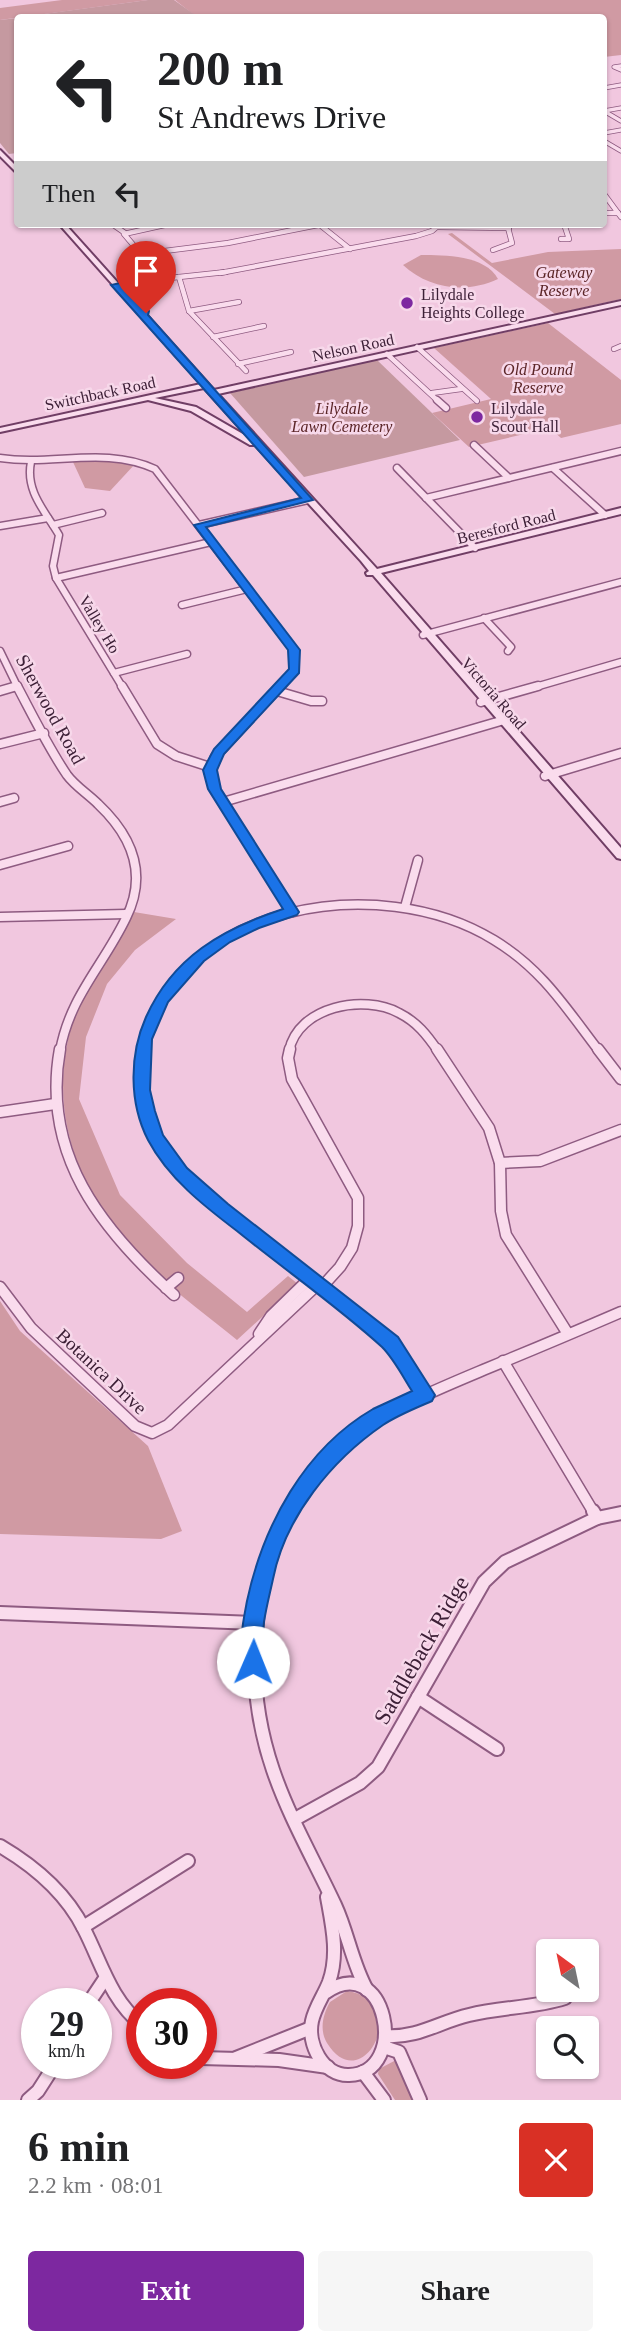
<!DOCTYPE html>
<html lang="en">
<head>
<meta charset="utf-8">
<style>
	body { margin:0; font-family:"Times New Roman",serif; background:#f6f6f6; color:#202124; height:100vh; display:flex; flex-direction:column; font-size:26px; white-space:nowrap }
	* { box-sizing:border-box; margin:0 }
	p { font-size:23px; color:#757577 }
	.icon { flex:none; width:38px; height:38px; fill:none; stroke:currentColor; stroke-width:2; stroke-linecap:round; stroke-linejoin:round }
	.map { position:relative; height:2100px; overflow:hidden }
	.panel { display:flex; flex-direction:column; background:#fff; flex:1 }
	.panel>* { flex:none }
	.banner { position:absolute; left:14px; top:14px; width:593px; height:214px; border-radius:7px; box-shadow:0 2px 5px #0004; background:#fff; color:#202124; overflow:hidden }
	.needle { width:46px; rotate:327deg }
	.tools { position:absolute; left:536px; top:1939px; display:grid; gap:14px }
	.tools a { display:grid; place-items:center; width:63px; height:63px; border-radius:7px; background:#fff; box-shadow:0 2px 5px #0004; font-size:35px }
	.speed { position:absolute; left:21px; top:1988px; display:flex; gap:14px; font-size:35px; font-weight:700; text-align:center }
	.speed>* { display:grid; place-content:center; width:91px; height:91px; border-radius:50%; background:#fff; box-shadow:0 2px 5px #0004; line-height:1 }
	.speed small { font-size:18px; font-weight:400 }
	.speed .limit { border:10px solid #d22; background:#fff; color:#111 }
	.pin { position:absolute; display:grid; place-items:center; width:60px; height:60px; color:#fff; margin:-72px -30px; border-radius:50% 50% 50% 0; rotate:-45deg; box-shadow:0 0 7px #0007 }
	.pin .icon { rotate:45deg }
	.me { position:absolute; width:77px; margin:-38px; rotate:1deg; stroke-linejoin:round; filter:drop-shadow(0 0 5px #0008) }
	.turn { display:flex; align-items:center; gap:24px; height:147px; padding:0 28px; font-size:32px }
	.turn .icon { width:91px; height:91px; stroke-width:2.5 }
	.turn b { display:block; font-size:49px; line-height:60px }
	.then { display:flex; align-items:center; height:66px; padding:0 28px; background:#0003; gap:14px; font-size:26px }
	.round { display:grid; place-items:center; flex:none; width:74px; height:74px; border-radius:7px; background:#f6f6f6 }
	.headline { display:flex; align-items:center; justify-content:space-between; height:119px; padding:0 28px }
	h1 { font-size:42px; font-weight:700; line-height:52px }
	.button { display:flex; gap:14px; margin-top:auto; padding:14px 28px }
	.button a { flex:1; height:80px; border-radius:7px; background:#7d28a0; color:#fff; font-size:28px; font-weight:700; line-height:80px; text-align:center }
	.button a+a { background:#f6f6f6; color:#202124 }
	.map>svg:first-child { display:block }
	.green { fill:#d09aa3 }
	.cemetery { fill:#c599a0 }
	.lines { fill:none; stroke-linecap:round; stroke-linejoin:round }
	.street-far5-casing { stroke:#8e5b81; stroke-width:5 }
	.street-far4-casing { stroke:#8e5b81; stroke-width:6 }
	.street-far3-casing { stroke:#8e5b81; stroke-width:9 }
	.street-far2-casing { stroke:#8e5b81; stroke-width:11 }
	.street-far1-casing { stroke:#8e5b81; stroke-width:13 }
	.street-casing { stroke:#8e5b81; stroke-width:16 }
	.secondary-casing { stroke:#703e65; stroke-width:4 }
	.street-far5 { stroke:#fadced; stroke-width:3.5 }
	.street-far4 { stroke:#fadced; stroke-width:4.5 }
	.street-far3 { stroke:#fadced; stroke-width:6 }
	.street-far2 { stroke:#fadced; stroke-width:8 }
	.street-far1 { stroke:#fadced; stroke-width:10 }
	.street { stroke:#fadced; stroke-width:12 }
	.secondary { fill:#fadced; fill-rule:evenodd }
	.route { fill:#1a73e8; stroke:#114b97; stroke-width:2 }
	.poi-dot { fill:#7d28a0; stroke:#f7d8ea; stroke-width:2.5 }
	.labels { text-anchor:middle; stroke-width:5; stroke-linejoin:round; paint-order:stroke }
	.far-park-label { font-size:16px; font-style:italic; fill:#5b2527; stroke:#f7d8ea }
	.far-poi-label { font-size:16px; fill:#3d2037; stroke:#f7d8ea; text-anchor:start }
	.far-street-label { font-size:16px; fill:#3d2037; stroke:#f7d8ea }
	.street-label { font-size:19px; fill:#3d2037; stroke:#f7d8ea }
	.near-street-label { font-size:23px; fill:#3d2037; stroke:#f7d8ea }
</style>
</head>
<body>
<div class="map">
<svg width="621" height="2100" viewBox="0 0 621 2100">
	<rect width="100%" height="100%" fill="#f1c7df"/>
	<g class="green">
		<polygon points="62,0 148,0 0,20 0,8"/>
		<polygon points="175,0 621,0 621,55 604,57 604,18 198,18"/>
		<polygon points="452,233 492,263 548,252 621,249 621,299 555,314 448,234"/>
		<path d="M421,255c24,0 64,0 77,24 -32,15 -69,10 -95,-14z"/>
		<polygon points="548,323 621,380 621,424 561,438 550,428 469,447 432,413 491,399 434,348"/>
		<polygon points="108,459 135,464 110,491 85,488 73,462"/>
		<path d="M134,912l42,7 -41,31 -28,34 -21,53 -7,62 41,96 67,68 60,49 41,-36 10,8 -61,56c-36,-30 -87,-65 -116,-102 -49,-63 -72,-135 -49,-214 11,-40 41,-76 62,-112z"/>
		<polygon points="0,1301 20,1331 148,1446 182,1531 161,1539 0,1534"/>
		<path d="M347,1991c67,10 15,109 -20,52 -8,-13 -4,-29 3,-41z"/>
		<polygon points="396,2060 415,2100 395,2100 378,2074 379,2069"/>
	</g>
	<g class="cemetery">
		<polygon points="148,0 174,0 198,17 21,17"/>
		<polygon points="17,18 17,153 9,154 0,143 0,20"/>
		<polygon points="377,360 460,440 304,477 230,393"/>
	</g>
	<g class="lines">
		<defs>
			<g id="street-far5">
				<polyline points="621,66 614,67 621,70"/>
				<polyline points="604,88 621,85"/>
				<polyline points="604,111 621,121"/>
				<polyline points="604,111 621,108"/>
				<polyline points="604,133 621,130"/>
				<polyline points="604,141 621,151"/>
			</g>
			<g id="street-far4">
				<polyline points="604,194 621,217"/>
				<polyline points="604,213 618,213"/>
				<polyline points="112,224 125,233"/>
				<polyline points="320,225 350,249"/>
				<polyline points="438,227 509,228"/>
				<polyline points="561,239 569,239 564,224"/>
				<polyline points="493,250 512,243 507,224"/>
				<polyline points="141,254 124,234 169,224"/>
				<polyline points="125,256 228,243 323,224"/>
				<polyline points="220,273 416,236 432,231 440,224"/>
				<polyline points="179,277 189,311 246,371"/>
				<polyline points="118,288 160,279 226,272"/>
				<polyline points="189,311 239,302"/>
				<polyline points="213,337 264,326"/>
				<polyline points="417,347 477,401"/>
				<polyline points="614,349 621,346"/>
				<polyline points="387,354 439,402"/>
				<polyline points="238,364 291,352"/>
				<polyline points="432,393 461,389"/>
			</g>
			<g id="street-far3">
				<polyline points="437,400 446,408"/>
				<polyline points="474,445 509,478"/>
				<path d="M0,458c53,8 105,-12 155,11l139,181 1,20 -16,18"/>
				<path d="M31,462c-6,29 14,49 28,73l-6,31 3,12 67,110"/>
				<polyline points="397,468 475,548"/>
				<polyline points="553,468 605,515"/>
				<polyline points="426,498 621,451"/>
				<polyline points="53,525 102,513"/>
				<polyline points="199,525 308,500"/>
				<polyline points="0,526 48,518"/>
				<polyline points="56,578 211,542"/>
				<polyline points="182,605 247,589"/>
				<polyline points="484,618 511,647 508,651"/>
				<polyline points="423,635 621,582"/>
				<polyline points="0,651 18,688"/>
				<polyline points="114,673 187,654"/>
				<polyline points="12,688 17,686"/>
				<polyline points="532,688 621,662"/>
			</g>
			<g id="street-far2">
				<path d="M17,686c16,30 31,61 50,89 8,11 21,19 31,29 34,32 50,70 28,114 -23,48 -56,78 -66,133"/>
				<polyline points="122,686 157,744 176,756 210,767"/>
				<polyline points="280,686 215,757 210,770 214,789 292,912"/>
				<polyline points="0,691 17,686"/>
				<polyline points="277,691 311,701 322,701"/>
				<polyline points="481,702 538,686"/>
				<polyline points="0,744 44,733"/>
				<polyline points="545,776 621,753"/>
				<polyline points="0,802 14,798"/>
				<polyline points="223,802 504,720"/>
				<polyline points="0,865 68,846"/>
				<polyline points="405,907 418,860"/>
				<polyline points="0,917 126,914"/>
				<path d="M143,1051c31,-149 237,-181 351,-111 48,29 72,68 105,111"/>
				<path d="M289,1051c9,-45 75,-57 110,-38 18,9 28,22 39,38"/>
			</g>
			<g id="street-far1">
				<path d="M60,1049c-19,105 41,180 114,246"/>
				<path d="M143,1049c-7,36 3,78 24,107 22,31 54,53 83,76 47,36 95,71 139,110l16,18 20,35"/>
				<polyline points="290,1049 288,1058 292,1079 358,1198 358,1226 352,1248 340,1267 321,1288"/>
				<polyline points="437,1049 489,1128 500,1163 501,1211 506,1235 568,1334"/>
				<polyline points="598,1049 621,1079"/>
				<polyline points="0,1112 55,1104"/>
				<polyline points="500,1163 540,1161 621,1130"/>
				<polyline points="0,1287 31,1328 135,1426 152,1433 168,1425 317,1285"/>
				<polyline points="166,1288 178,1278"/>
				<polyline points="259,1334 271,1316 309,1279"/>
				<polyline points="503,1361 594,1513"/>
				<path d="M289,1513c43,-82 118,-111 199,-145 44,-18 89,-37 133,-56"/>
			</g>
			<g id="street">
				<path d="M290,1511c-41,80 -46,174 -17,259 16,47 41,90 62,135 13,28 17,58 32,85"/>
				<polyline points="593,1511 597,1518"/>
				<polyline points="0,1613 254,1623"/>
				<polyline points="418,1697 497,1749"/>
				<polyline points="295,1819 360,1783 378,1767 484,1582 505,1562 597,1518 621,1513"/>
				<path d="M0,1846c34,20 66,47 84,83 18,35 26,70 58,96"/>
				<polyline points="83,1927 188,1861"/>
				<path d="M325,1993c61,-44 86,80 24,82 -26,1 -42,-31 -37,-54 3,-14 12,-26 17,-39 10,-28 3,-57 -2,-85"/>
				<polyline points="88,2004 104,1980"/>
				<path d="M386,2036c32,2 53,-14 83,-21 32,-8 65,-7 96,-17"/>
				<polyline points="384,2047 399,2052 420,2100"/>
				<polyline points="201,2058 279,2060 328,2067"/>
				<polyline points="236,2058 311,2028"/>
				<polyline points="363,2072 384,2100"/>
				<polyline points="28,2100 38,2091 56,2063"/>
			</g>
			<g id="secondary">
				<polygon points="0,150 18,168 18,174 0,156"/>
				<path d="M59,224h6l149,166 407,-89v4l-403,89 159,175 244,-61v6l-240,59 240,275v11l-4,-1 -244,-283h-6l-1,-2 3,-2 -8,-10 -106,-116h-5l-59,-34 -43,-11 -148,32v-4l201,-44zM204,388l44,49 -52,-30 -41,-9z"/>
			</g>
		</defs>
		<use href="#street-far5" class="street-far5-casing"/>
		<use href="#street-far4" class="street-far4-casing"/>
		<use href="#street-far3" class="street-far3-casing"/>
		<use href="#street-far2" class="street-far2-casing"/>
		<use href="#street-far1" class="street-far1-casing"/>
		<use href="#street" class="street-casing"/>
		<use href="#secondary" class="secondary-casing"/>
		<use href="#street-far5" class="street-far5"/>
		<use href="#street-far4" class="street-far4"/>
		<use href="#street-far3" class="street-far3"/>
		<use href="#street-far2" class="street-far2"/>
		<use href="#street-far1" class="street-far1"/>
		<use href="#street" class="street"/>
		<use href="#secondary" class="secondary"/>
	</g>
	<path class="route" d="M124,282l25,29 -1,4 165,185 -107,27 94,123 -1,23 -75,81 -7,16 4,19 78,123 -2,3 -38,13 -29,14 -26,19 -36,41 -16,37 -2,51 5,21 8,24 24,33 41,36 170,133 37,58 -3,6c-16,7 -34,14 -49,24 -51,35 -98,92 -110,154 -3,14 -7,29 -9,43 -2,16 3,33 -4,48l-7,3 -8,-3c-8,-20 -2,-48 2,-69 16,-75 57,-152 126,-192 13,-6 26,-12 39,-18 -9,-14 -18,-32 -30,-44 -45,-41 -97,-77 -145,-116 -33,-25 -69,-53 -89,-91 -19,-37 -19,-85 -2,-123 27,-60 76,-88 137,-108l-75,-120 -5,-19 11,-21 75,-80 -1,-19 -94,-125 107,-27 -190,-213z"/>
	<g class="poi-dot">
		<circle cx="407" cy="303" r="7"/>
		<circle cx="477" cy="417" r="7"/>
	</g>
	<g class="labels">
		<g class="far-park-label">
			<text x="564" y="278">Gateway<tspan x="564" dy="18">Reserve</tspan></text>
			<text x="538" y="375">Old Pound<tspan x="538" dy="18">Reserve</tspan></text>
			<text x="342" y="414">Lilydale<tspan x="342" dy="18">Lawn Cemetery</tspan></text>
		</g>
		<g class="far-poi-label">
			<text x="421" y="300">Lilydale<tspan x="421" dy="18">Heights College</tspan></text>
			<text x="491" y="414">Lilydale<tspan x="491" dy="18">Scout Hall</tspan></text>
		</g>
		<g class="far-street-label">
			<text transform="translate(353 347) rotate(-12)" y="6">Nelson Road</text>
			<text transform="translate(100 393) rotate(-12)" y="6">Switchback Road</text>
			<text transform="translate(506 526) rotate(-14)" y="6">Beresford Road</text>
			<text transform="translate(100 624) rotate(59)" y="6">Valley Ho</text>
			<text transform="translate(494 693) rotate(49)" y="6">Victoria Road</text>
		</g>
		<g class="street-label">
			<text transform="translate(51 709) rotate(61)" y="7">Sherwood Road</text>
			<text transform="translate(102 1371) rotate(43)" y="7">Botanica Drive</text>
		</g>
		<g class="near-street-label">
			<text transform="translate(421 1650) rotate(-60)" y="8">Saddleback Ridge</text>
		</g>
	</g>
</svg>
<div class="tools">
<a><svg class="needle" viewBox="-14 -14 28 28"><path d="M0-13l5 13h-10z" fill="#e53935"/><path d="M0 13l5-13h-10z" fill="#757577"/></svg></a>
<a><svg class="icon" aria-label="search" viewBox="0 0 24 24"><circle cx="10" cy="10" r="6"/><path d="M15 15l6 6"/></svg></a>
</div>
<div class="speed"><div>29<small>km/h</small></div><div class="limit">30</div></div>
<div class="pin" style="left:146px;top:313px;background:#d93025"><svg class="icon" aria-label="arrive" viewBox="0 0 24 24"><path d="M6 21V4h12l-3 4 3 4H6"/></svg></div>
<svg class="me" style="left:253px;top:1662px" viewBox="-20 -20 40 40"><circle r="19" fill="#fff"/><path d="M0-13L10 11 0 6-10 11z" fill="#1a73e8"/></svg>
<div class="banner">
<div class="turn"><svg class="icon" aria-label="left" viewBox="0 0 24 24"><path d="M17 20v-9H6M10 6l-5 5 5 5"/></svg><div><b>200 m</b>St Andrews Drive</div></div>
<div class="then">Then<svg class="icon" aria-label="left" viewBox="0 0 24 24"><path d="M17 20v-9H6M10 6l-5 5 5 5"/></svg></div>
</div>
</div>
<section class="panel">
<div class="headline"><div><h1>6 min</h1><p>2.2 km · 08:01</p></div><a class="round" style="background:#d93025;color:#fff"><svg class="icon" aria-label="close" viewBox="0 0 24 24"><path d="M6 6l12 12M18 6L6 18"/></svg></a></div>
<div class="button"><a>Exit</a><a>Share</a></div>
</section>
</body>
</html>
